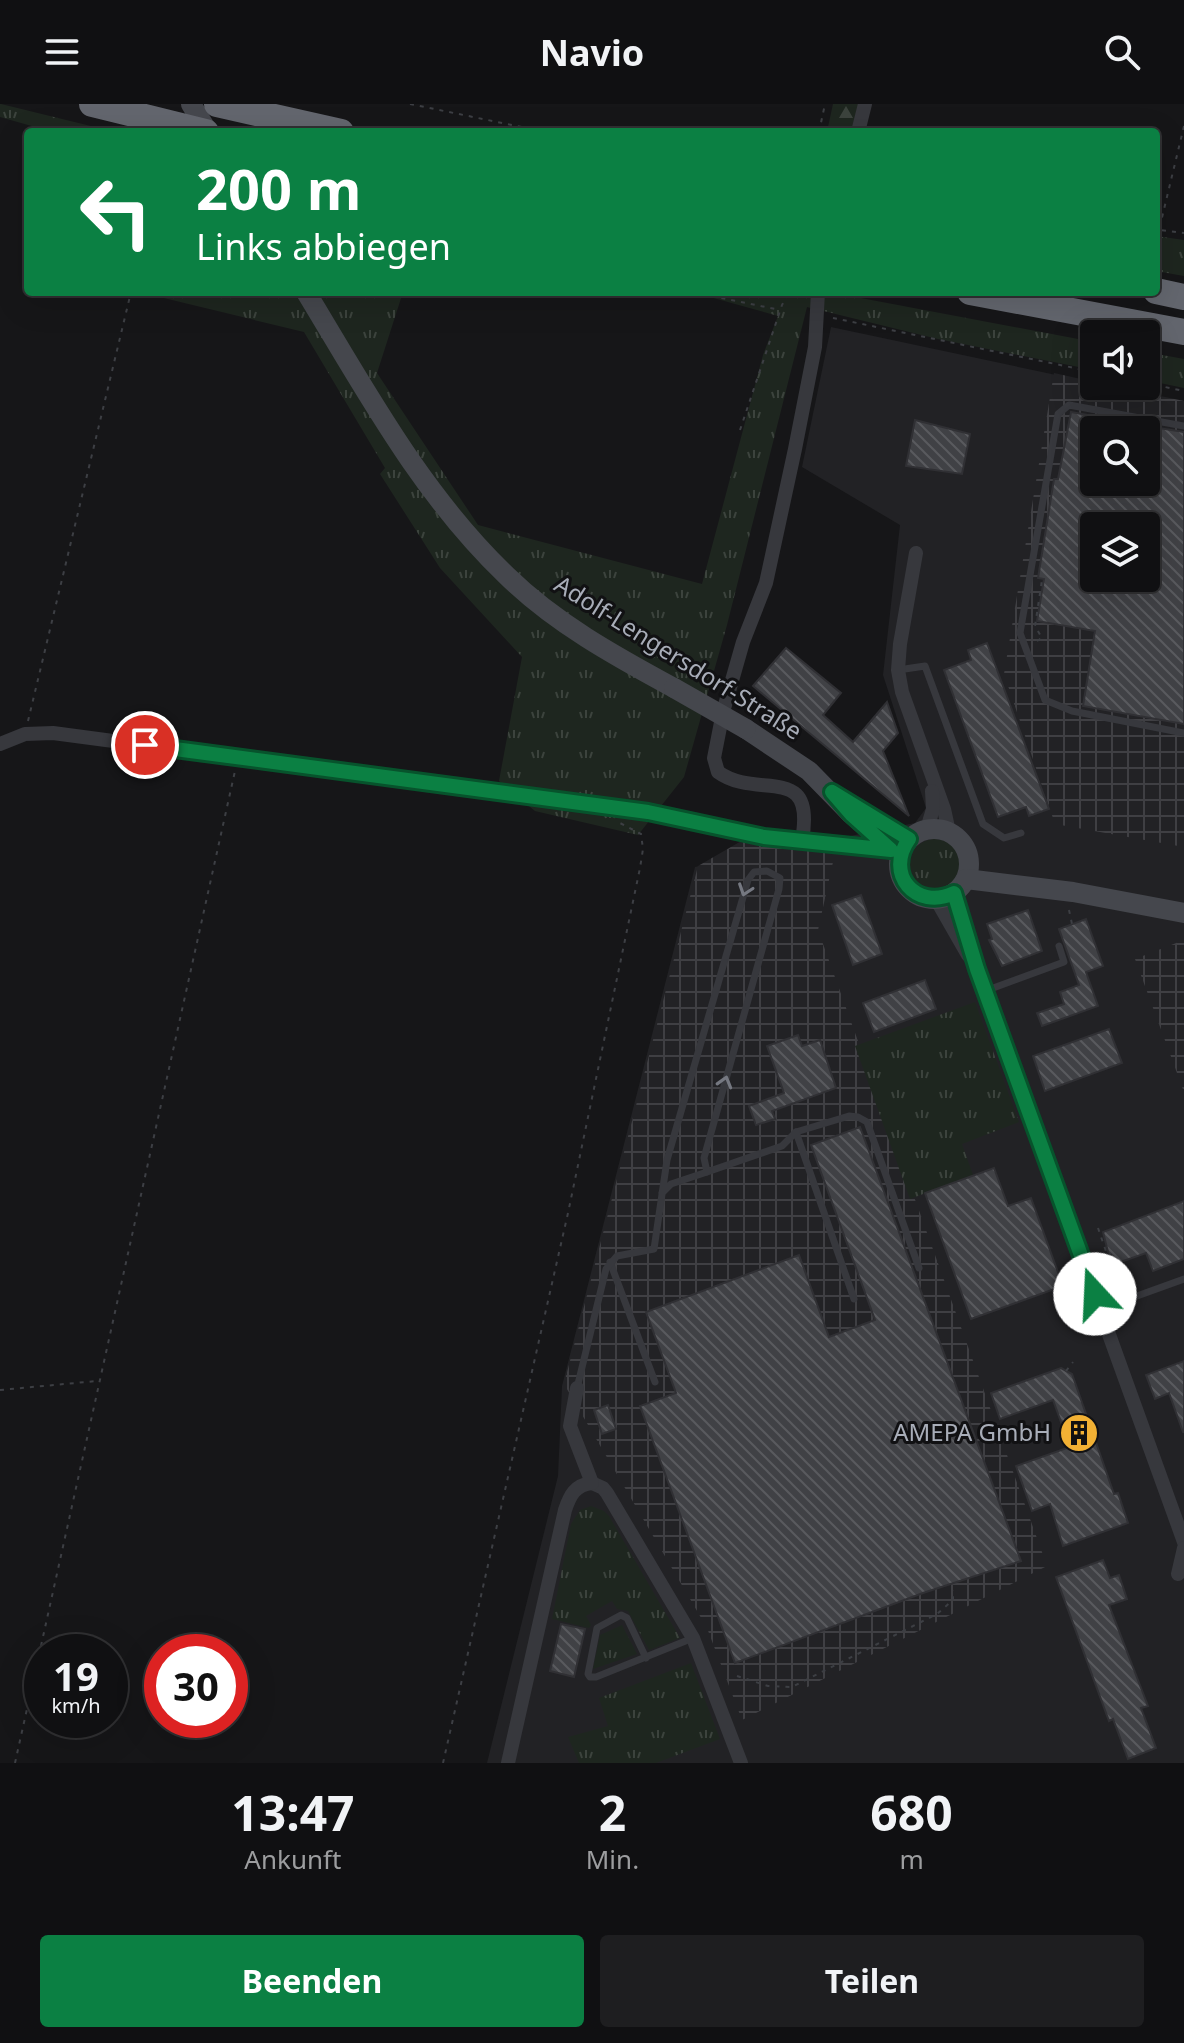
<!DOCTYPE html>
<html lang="de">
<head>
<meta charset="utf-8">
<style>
	body { margin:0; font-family:"Noto Sans",sans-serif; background:#1e1e20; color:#f1f3f6; height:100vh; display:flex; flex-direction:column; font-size:30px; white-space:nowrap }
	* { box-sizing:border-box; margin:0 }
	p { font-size:26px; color:#9c9d9f }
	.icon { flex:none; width:44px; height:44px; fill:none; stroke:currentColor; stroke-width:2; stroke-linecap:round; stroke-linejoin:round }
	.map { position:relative; height:1659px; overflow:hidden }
	.drawer { display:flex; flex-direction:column; background:#101012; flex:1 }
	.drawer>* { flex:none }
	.guide { position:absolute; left:24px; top:24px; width:1136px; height:168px; border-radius:8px; box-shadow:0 8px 32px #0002,0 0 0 2px #303032; background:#0b8043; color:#fff; overflow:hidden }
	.tools { position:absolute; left:1080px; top:216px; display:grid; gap:16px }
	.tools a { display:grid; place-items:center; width:80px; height:80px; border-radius:8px; background:#101012; box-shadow:0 8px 32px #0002,0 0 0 2px #303032; font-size:40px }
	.speed { position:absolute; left:24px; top:1530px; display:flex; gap:16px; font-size:40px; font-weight:700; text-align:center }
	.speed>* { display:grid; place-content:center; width:104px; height:104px; border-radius:50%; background:#101012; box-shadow:0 8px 32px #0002,0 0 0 2px #303032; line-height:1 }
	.speed small { font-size:20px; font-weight:400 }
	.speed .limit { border:12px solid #d22; background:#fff; color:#111 }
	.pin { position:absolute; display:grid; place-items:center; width:68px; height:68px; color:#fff; margin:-34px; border:4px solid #fff; border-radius:50%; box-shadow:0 2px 8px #0007 }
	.me { position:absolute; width:88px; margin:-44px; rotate:340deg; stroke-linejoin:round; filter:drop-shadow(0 0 6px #0008) }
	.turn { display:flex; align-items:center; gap:28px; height:168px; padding:0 40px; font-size:36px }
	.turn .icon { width:104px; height:104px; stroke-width:2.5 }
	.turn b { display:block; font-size:56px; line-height:68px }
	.eta { display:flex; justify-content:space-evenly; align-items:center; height:136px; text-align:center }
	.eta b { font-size:48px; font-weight:700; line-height:56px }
	.cta { display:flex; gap:16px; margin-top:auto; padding:16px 40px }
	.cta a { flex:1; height:92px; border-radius:8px; background:#0b8043; color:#fff; font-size:32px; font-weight:700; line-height:92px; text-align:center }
	.cta a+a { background:#1e1e20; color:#f1f3f6 }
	header { display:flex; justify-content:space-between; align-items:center; height:104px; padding:0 40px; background:#101012; font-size:36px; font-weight:700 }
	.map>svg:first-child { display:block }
	.built { fill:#222225; fill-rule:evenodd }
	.industrial { fill:url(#industrial-grid); fill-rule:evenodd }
	.grass { fill:url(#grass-tufts) }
	.forest { fill:url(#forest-firs) }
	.building { fill:url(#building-back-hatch); stroke:#303034; stroke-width:2; fill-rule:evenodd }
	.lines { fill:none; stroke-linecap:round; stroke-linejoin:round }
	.path { stroke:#3d3f44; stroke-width:2; stroke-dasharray:4 6; stroke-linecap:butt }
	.lane { stroke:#37383d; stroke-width:7 }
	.street { stroke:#37383d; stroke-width:14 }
	.secondary { stroke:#45474d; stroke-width:20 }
	.highway { stroke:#63666e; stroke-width:26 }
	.secondary-bridge { stroke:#45474d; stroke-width:20 }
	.oneway { stroke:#757881 }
	.route-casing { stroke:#07532c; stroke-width:20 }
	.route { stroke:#0b8043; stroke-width:14 }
	.labels { text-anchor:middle; stroke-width:6; stroke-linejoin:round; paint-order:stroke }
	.street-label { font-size:24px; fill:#a8adb8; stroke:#111113 }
	.poi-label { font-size:24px; fill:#a8adb8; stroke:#111113; text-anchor:end }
</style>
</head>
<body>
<header><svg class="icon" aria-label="menu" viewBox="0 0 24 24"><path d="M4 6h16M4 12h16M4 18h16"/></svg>Navio<svg class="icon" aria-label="search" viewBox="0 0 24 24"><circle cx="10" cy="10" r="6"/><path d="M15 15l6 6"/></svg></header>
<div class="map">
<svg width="1184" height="1659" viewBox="0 0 1184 1659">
	<defs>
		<pattern id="industrial-grid" width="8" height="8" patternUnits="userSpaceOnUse" patternTransform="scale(2)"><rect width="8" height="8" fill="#222225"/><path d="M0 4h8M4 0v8" fill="none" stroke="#3f3f43"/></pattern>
		<pattern id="grass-tufts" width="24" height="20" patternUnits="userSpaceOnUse" patternTransform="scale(2)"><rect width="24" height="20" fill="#1e261f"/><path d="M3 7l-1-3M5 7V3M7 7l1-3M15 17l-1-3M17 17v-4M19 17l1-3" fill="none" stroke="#3c433d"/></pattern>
		<pattern id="forest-firs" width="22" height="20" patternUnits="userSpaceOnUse" patternTransform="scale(2)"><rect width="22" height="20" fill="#1e261f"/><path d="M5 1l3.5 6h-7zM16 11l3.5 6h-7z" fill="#3c433d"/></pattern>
		<pattern id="building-back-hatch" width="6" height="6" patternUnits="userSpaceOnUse" patternTransform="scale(2)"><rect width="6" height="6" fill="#404145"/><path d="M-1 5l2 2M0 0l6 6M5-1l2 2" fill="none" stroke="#595a5e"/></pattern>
	</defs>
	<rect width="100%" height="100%" fill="#161618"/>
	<path class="built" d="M831,223l263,56v3l90,16v1361h-697l71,-287 4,-90 133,-519 220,-44 11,-15 -43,-133 17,-150 -98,-58zM1094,326h52v52h-52zM1094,422h52v52h-52z"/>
	<g class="industrial">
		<path d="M1054,269l40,9v4h19l71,15v446l-129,-23 -51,-150zM1094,326h52v52h-52zM1094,422h52v52h-52z"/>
		<polygon points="750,732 835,749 818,826 1047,1462 742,1616 707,1524 564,1280 698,762"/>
		<polygon points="1184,836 1184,988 1135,855"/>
	</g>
	<g class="grass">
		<polygon points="0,0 1,0 115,28 53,28 0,13"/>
		<polygon points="1156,132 1184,136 1184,172 1156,167"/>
		<polygon points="139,188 403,188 377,269 478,421 702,480 763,251 778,212 692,188 829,188 1094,238 1094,266 938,235 807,203 727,521 684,673 638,731 535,707 499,677 522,553 440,464 380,370 385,364 304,228"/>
		<polygon points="1146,248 1184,255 1184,284 1146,276"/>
		<circle cx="935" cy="760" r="25"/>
		<polygon points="975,898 1019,1018 962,1040 973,1071 910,1095 855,942"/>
		<polygon points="591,1402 604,1407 609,1412 680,1534 649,1546 628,1507 617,1505 612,1497 586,1512 591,1521 589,1524 552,1515 571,1420 580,1406"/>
		<polygon points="622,1521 637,1550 593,1565 600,1531"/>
		<polygon points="691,1559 720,1635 656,1659 579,1659 568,1633 608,1622 599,1594"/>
	</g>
	<polygon class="forest" points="833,0 859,0 852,28 827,28"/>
	<g class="building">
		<path d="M1071,308l72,13 -1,5h-48v52h52v-56l38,6v292l-101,-18 12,-75 -58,-10 7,-42 -6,-1 16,-99h4zM1094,422h52v52h-52z"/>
		<polygon points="915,316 970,330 962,370 906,362"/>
		<polygon points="987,539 1049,705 1029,712 1026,703 998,713 944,566 971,556 968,546"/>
		<polygon points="786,544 841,589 823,611 853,638 887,598 898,629 883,647 909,712 753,582"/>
		<polygon points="861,791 882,850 853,861 832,801"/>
		<polygon points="1028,806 1042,847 1002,862 989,836 992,835 987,820"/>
		<polygon points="1086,815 1103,862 1086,868 1098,902 1042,922 1037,909 1064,900 1060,888 1079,881 1059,825"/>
		<polygon points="925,876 936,905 874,928 863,899"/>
		<polygon points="1109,925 1122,959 1045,987 1033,952"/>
		<polygon points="798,931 802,942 820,936 836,984 772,1007 775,1015 756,1021 749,1002 784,989 767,942"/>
		<polygon points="860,1023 1021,1457 923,1489 735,1559 640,1302 676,1289 646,1208 799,1151 829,1233 875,1216 811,1041"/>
		<polygon points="994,1064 1008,1102 1031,1094 1063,1182 971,1215 925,1089"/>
		<polygon points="1184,1097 1184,1155 1153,1167 1146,1149 1115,1160 1111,1151 1109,1152 1103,1128"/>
		<polygon points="1184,1257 1184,1328 1183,1328 1169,1289 1155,1295 1146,1271"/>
		<polygon points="1061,1264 1072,1270 1114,1390 1118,1389 1128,1419 1063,1442 1050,1400 1032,1407 1016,1362 1070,1343 1053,1296 1000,1315 991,1289"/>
		<polygon points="608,1301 616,1325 602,1330 594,1306"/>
		<polygon points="1103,1456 1110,1474 1119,1471 1127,1495 1109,1501 1148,1602 1141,1604 1156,1644 1128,1655 1113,1615 1109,1617 1056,1473"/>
		<polygon points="561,1520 585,1525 574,1573 550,1567"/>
	</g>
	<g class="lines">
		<g class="path">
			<polyline points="410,0 546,28"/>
			<polyline points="1184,22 1159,126 1184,129"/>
			<polyline points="819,28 825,0"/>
			<polyline points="692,188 780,206"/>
			<polyline points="833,214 1094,268"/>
			<polyline points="1146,279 1184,287"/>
			<polyline points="740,326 782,201 789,188"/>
			<polyline points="1037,537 1042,534 1035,522 1042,476"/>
			<polyline points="28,617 131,188"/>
			<polyline points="1069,806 1072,820"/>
			<polyline points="1098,1124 1112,1165"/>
			<polyline points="1066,1267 1073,1258"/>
			<polyline points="0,1286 97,1277"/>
			<polyline points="737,1572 768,1582 792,1583 937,1510 953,1496 953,1486"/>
			<polyline points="15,1659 235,667"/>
			<polyline points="443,1659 568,1109 640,764 643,745 641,730 620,719"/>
		</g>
		<g class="lane">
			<polyline points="1184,322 1069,301 1058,310 1020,529 1045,596 1072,607 1184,629"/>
			<polyline points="898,566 925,562 983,720 1004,734 1021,729"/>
			<polyline points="985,887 1064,858 1059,842"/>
			<polyline points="796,1028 849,1012 858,1013 867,1018 919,1164"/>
			<polyline points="707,1068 782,1042 796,1028 854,1195"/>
			<polyline points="610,1158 655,1278"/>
			<polyline points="1101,1205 1184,1175"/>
			<polyline points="577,1284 606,1165 617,1152 654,1145 667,1056 748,776 754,768 767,767 780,774 779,785 704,1054 707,1068 671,1080 662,1089"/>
			<polyline points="646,1554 627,1514 621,1511 597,1524 588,1570 590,1573 596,1573 693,1534"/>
		</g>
		<g class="street">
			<polyline points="858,28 865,0"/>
			<polyline points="916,449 900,540 898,566 902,588 944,705 949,728"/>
			<polyline points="0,640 25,630 53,629 648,708 764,733 891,746"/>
			<polyline points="927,725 933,705 932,687"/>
			<path d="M802,736c14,-79 -44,-39 -84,-68l-4,-14 9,-46 20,-70 23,-59 29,-134 20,-102 3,-55"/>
			<polyline points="954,789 977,865 1184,1438"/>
			<polyline points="936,795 968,851"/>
			<polyline points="592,1379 603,1384 607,1389 693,1534 741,1659"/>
			<polyline points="1178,1470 1184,1444"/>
			<path d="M508,1659l57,-253c5,-15 10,-25 27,-27l-22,-57 7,-38"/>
		</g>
		<g class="secondary">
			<polyline points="191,0 208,28"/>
			<path d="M306,188c60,99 116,203 201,284 48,47 108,80 167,112"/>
			<polyline points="746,625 809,667 851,710 900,752"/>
			<circle cx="934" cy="760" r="35"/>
			<polyline points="966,775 1073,788 1184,809"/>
		</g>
		<g class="highway">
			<polyline points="92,0 206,28"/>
			<polyline points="217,0 341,28"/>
			<polyline points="1156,187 1184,193"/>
			<polyline points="970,188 1184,228"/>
		</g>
		<polyline class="secondary-bridge" points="674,584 746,625"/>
	</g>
	<defs><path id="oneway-chevron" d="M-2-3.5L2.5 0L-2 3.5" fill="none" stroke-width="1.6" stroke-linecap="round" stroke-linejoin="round" transform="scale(2)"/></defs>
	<g class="oneway">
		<use href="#oneway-chevron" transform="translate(745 786) rotate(109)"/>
		<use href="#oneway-chevron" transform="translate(725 978) rotate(-74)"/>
	</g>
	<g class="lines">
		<defs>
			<path id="route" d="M145,641l503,67 116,25 127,13 -40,-36 -19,-22 77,47c-25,35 7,72 45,54l23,76 118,325"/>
		</defs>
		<use href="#route" class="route-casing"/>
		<use href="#route" class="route"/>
	</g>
	<defs>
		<symbol id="building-disc" viewBox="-11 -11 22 22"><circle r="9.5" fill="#f2b134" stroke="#111113"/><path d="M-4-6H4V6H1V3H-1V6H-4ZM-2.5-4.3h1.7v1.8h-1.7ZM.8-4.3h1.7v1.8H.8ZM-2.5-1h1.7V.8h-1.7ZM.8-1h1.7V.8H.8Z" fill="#111"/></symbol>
	</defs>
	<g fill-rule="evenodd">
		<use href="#building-disc" x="1057" y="1307" width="44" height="44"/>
	</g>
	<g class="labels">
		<g class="street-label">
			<text transform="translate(678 554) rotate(32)" y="8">Adolf-Lengersdorf-Straße</text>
		</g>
		<g class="poi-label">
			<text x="1051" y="1337">AMEPA GmbH</text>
		</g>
	</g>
</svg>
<div class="tools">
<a><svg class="icon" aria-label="sound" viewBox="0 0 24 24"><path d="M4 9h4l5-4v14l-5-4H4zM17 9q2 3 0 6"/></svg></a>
<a><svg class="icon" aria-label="search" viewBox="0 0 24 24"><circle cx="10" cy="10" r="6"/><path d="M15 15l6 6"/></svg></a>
<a><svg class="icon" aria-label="layers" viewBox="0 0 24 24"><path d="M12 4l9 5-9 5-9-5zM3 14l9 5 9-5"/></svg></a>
</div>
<div class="speed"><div>19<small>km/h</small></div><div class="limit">30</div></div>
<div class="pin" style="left:145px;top:641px;background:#d93025"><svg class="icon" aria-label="arrive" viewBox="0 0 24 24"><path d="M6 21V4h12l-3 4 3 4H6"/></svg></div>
<svg class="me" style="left:1095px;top:1190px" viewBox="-20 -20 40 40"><circle r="19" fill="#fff"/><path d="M0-13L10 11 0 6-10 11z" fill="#0b8043"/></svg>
<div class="guide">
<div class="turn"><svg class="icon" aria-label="left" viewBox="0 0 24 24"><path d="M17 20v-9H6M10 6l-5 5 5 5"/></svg><div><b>200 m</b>Links abbiegen</div></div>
</div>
</div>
<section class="drawer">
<div class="eta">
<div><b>13:47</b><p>Ankunft</p></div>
<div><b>2</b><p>Min.</p></div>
<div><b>680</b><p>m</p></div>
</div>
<div class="cta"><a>Beenden</a><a>Teilen</a></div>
</section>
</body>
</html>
